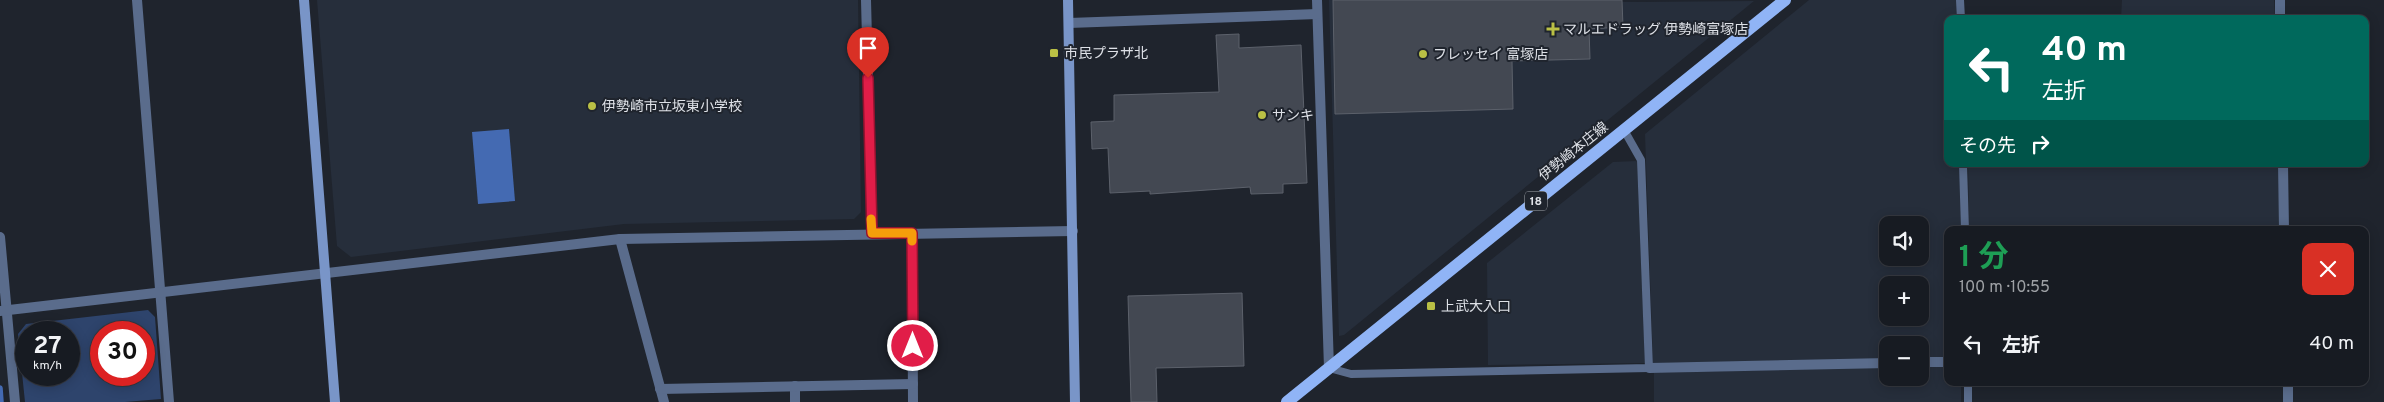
<!DOCTYPE html>
<html lang="ja">
<head>
<meta charset="utf-8">
<style>
	body { margin:0; font-family:Overpass,"Noto Sans JP",sans-serif; background:#20242a; color:#f1f3f6; height:100vh; display:flex; flex-direction:column; font-size:19px; white-space:nowrap }
	* { box-sizing:border-box; margin:0 }
	p { font-size:16px; color:#9ea1a5 }
	.icon { flex:none; width:28px; height:28px; fill:none; stroke:currentColor; stroke-width:2; stroke-linecap:round; stroke-linejoin:round }
	.map { position:relative; flex:1; overflow:hidden }
	.sheet { position:absolute; left:1944px; top:226px; width:425px; height:160px; display:flex; flex-direction:column; background:#171b22; border-radius:10px; box-shadow:0 2px 12px #0003,0 0 0 1px #363940 }
	.sheet>* { flex:none }
	.top-card { position:absolute; left:1944px; top:15px; width:425px; height:152px; border-radius:10px; box-shadow:0 2px 12px #0003,0 0 0 1px #363940; background:#00695c; color:#fff; overflow:hidden }
	.buttons { position:absolute; left:1879px; top:216px; display:grid; gap:10px }
	.buttons a { display:grid; place-items:center; width:50px; height:50px; border-radius:10px; background:#171b22; box-shadow:0 2px 12px #0003,0 0 0 1px #363940; font-size:25px }
	.speed { position:absolute; left:15px; top:321px; display:flex; gap:10px; font-size:25px; font-weight:700; text-align:center }
	.speed>* { display:grid; place-content:center; width:65px; height:65px; border-radius:50%; background:#171b22; box-shadow:0 2px 12px #0003,0 0 0 1px #363940; line-height:1 }
	.speed small { font-size:12px; font-weight:400 }
	.speed .limit { border:8px solid #d22; background:#fff; color:#111 }
	.pin { position:absolute; display:grid; place-items:center; width:42px; height:42px; color:#fff; margin:-51px -21px; border-radius:50% 50% 50% 0; rotate:-45deg; box-shadow:0 0 5px #0007 }
	.pin .icon { rotate:45deg }
	.me { position:absolute; width:55px; margin:-28px; rotate:0deg; stroke-linejoin:round; filter:drop-shadow(0 0 4px #0008) }
	.turn { display:flex; align-items:center; gap:18px; height:105px; padding:0 15px; font-size:22px }
	.turn .icon { width:65px; height:65px; stroke-width:2.5 }
	.turn b { display:block; font-size:35px; line-height:42px }
	.then { display:flex; align-items:center; height:48px; padding:0 15px; background:#0003; gap:10px; font-size:19px }
	.round { display:grid; place-items:center; flex:none; width:52px; height:52px; border-radius:10px; background:#20242a }
	.head { display:flex; align-items:center; justify-content:space-between; height:85px; padding:0 15px }
	h1 { font-size:30px; font-weight:700; line-height:38px; color:#1e9e55 }
	ul { padding:0; list-style:none }
	li { display:flex; align-items:center; gap:15px; height:65px; padding:0 15px }
	li div { flex:1 }
	li b { display:block; font-size:19px }
	li em { font-style:normal }
	.map>svg:first-child { display:block }
	.built { fill:#262e3b; fill-rule:evenodd }
	.green { fill:#2e446c; fill-rule:evenodd }
	.water { fill:#446ab2 }
	.lines { fill:none; stroke-linecap:round; stroke-linejoin:round }
	.stream { stroke:#446ab2; stroke-width:5.5 }
	.building { fill:#434852; stroke:#5c616b }
	.lane { stroke:#5a6c8c; stroke-width:8 }
	.street { stroke:#5a6c8c; stroke-width:10 }
	.secondary { stroke:#7995c8; stroke-width:10 }
	.primary { stroke:#90b4f6; stroke-width:12 }
	.route-casing { stroke:#92132f; stroke-width:12 }
	.route { stroke:#e11d48; stroke-width:9 }
	.slow { stroke:#f59e0b; stroke-width:9 }
	.poi-dot { fill:#bac045; stroke:#1f242d; stroke-width:2 }
	.labels { text-anchor:middle; stroke-width:4; stroke-linejoin:round; paint-order:stroke }
	.shield { fill:#1f242d; stroke:#a5a8af; stroke-width:1 }
	.shield-label { font-size:12px; font-weight:bold; fill:#dee1e7 }
	.poi-label { font-size:14px; fill:#dee1e7; stroke:#1f242d; text-anchor:start }
	.street-label { font-size:14px; fill:#dee1e7; stroke:#1f242d }
</style>
</head>
<body>
<div class="map">
<svg width="2384" height="402" viewBox="0 0 2384 402">
	<rect width="100%" height="100%" fill="#1f242d"/>
	<g class="built">
		<polygon points="317,0 858,0 861,212 854,219 624,224 351,257 337,246"/>
		<polygon points="1329,0 1643,2 1754,1 1344,335 1339,336"/>
		<path d="M1809,0h148v19h-9v145h12l1,66h-13l-1,128h-27v-13h-32l-1,14 -234,4 -8,-229zM1888,225h32v33h-32zM1888,285h32v33h-32z"/>
		<polygon points="2122,0 2274,0 2275,19 2121,19"/>
		<polygon points="1637,161 1645,363 1488,365 1487,263 1613,162"/>
		<polygon points="1968,164 2278,164 2280,230 1969,230"/>
		<polygon points="1947,366 1948,382 1961,383 1961,402 1654,402 1654,373 1887,367 1888,378 1920,378 1920,367"/>
	</g>
	<path class="green" d="M148,310l7,7 6,82 -36,3h-100l-7,-68 8,-10zM26,332h43v43h-43zM101,332h43v43h-43z"/>
	<polygon class="water" points="509,129 515,201 478,204 472,132"/>
	<g class="lines">
		<polyline class="stream" points="0,388 1,402"/>
	</g>
	<g class="building">
		<polygon points="1333,0 1622,0 1623,27 1589,29 1590,59 1512,61 1513,109 1335,114"/>
		<polygon points="1239,34 1239,48 1301,45 1307,183 1283,184 1283,193 1251,194 1250,187 1150,194 1150,191 1110,193 1108,148 1092,149 1091,122 1114,121 1114,95 1219,92 1216,35"/>
		<polygon points="1242,293 1244,366 1156,368 1157,402 1131,402 1128,296"/>
	</g>
	<g class="lines">
		<g class="lane">
			<polyline points="1960,0 1961,19"/>
			<polyline points="1963,164 1965,230"/>
			<polyline points="1329,368 1351,374 1649,368 1641,160 1624,130"/>
			<polyline points="1968,382 1968,402"/>
		</g>
		<g class="street">
			<polyline points="137,0 169,402"/>
			<polyline points="866,0 872,233"/>
			<polyline points="1317,0 1329,368"/>
			<polyline points="2280,0 2280,19"/>
			<polyline points="1069,23 1317,14"/>
			<polyline points="2283,164 2284,230"/>
			<polyline points="912,233 913,402"/>
			<polyline points="0,237 15,402"/>
			<polyline points="620,239 664,402"/>
			<polyline points="0,311 620,239 1073,231"/>
			<polyline points="1920,362 1948,362"/>
			<polyline points="1649,368 1888,363"/>
			<polyline points="2288,382 2288,402"/>
			<polyline points="795,386 795,402"/>
			<polyline points="660,389 913,384"/>
		</g>
		<g class="secondary">
			<polyline points="304,0 335,402"/>
			<polyline points="1068,0 1075,402"/>
		</g>
		<polyline class="primary" points="1287,402 1785,0"/>
	</g>
	<g class="lines">
		<defs>
			<polyline id="route" points="868,78 872,233 912,233 913,346"/>
		</defs>
		<use href="#route" class="route-casing"/>
		<use href="#route" class="route"/>
		<polyline class="slow" points="871,219 872,233 912,233 912,241"/>
	</g>
	<g class="poi-dot">
		<path d="M1550.5 21.5h5v5h5v5h-5v5h-5v-5h-5v-5h5z"/>
		<rect x="1049" y="48" width="10" height="10" rx="2.5"/>
		<circle cx="1423" cy="54" r="5"/>
		<circle cx="592" cy="106" r="5"/>
		<circle cx="1262" cy="115" r="5"/>
		<rect x="1426" y="301" width="10" height="10" rx="2.5"/>
	</g>
	<g class="labels">
		<rect class="shield" x="1525" y="191.5" width="22" height="19" rx="4"/>
		<g class="shield-label">
			<text x="1536" y="205">18</text>
		</g>
		<g class="poi-label">
			<text x="1563" y="34">マルエドラッグ 伊勢崎富塚店</text>
			<text x="1064" y="58">市民プラザ北</text>
			<text x="1433" y="59">フレッセイ 富塚店</text>
			<text x="602" y="111">伊勢崎市立坂東小学校</text>
			<text x="1272" y="120">サンキ</text>
			<text x="1441" y="311">上武大入口</text>
		</g>
		<g class="street-label">
			<text transform="translate(1573 151) rotate(-39)" y="5">伊勢崎本庄線</text>
		</g>
	</g>
</svg>
<div class="buttons">
<a><svg class="icon" aria-label="sound" viewBox="0 0 24 24"><path d="M4 9h4l5-4v14l-5-4H4zM17 9q2 3 0 6"/></svg></a>
<a>+</a>
<a>−</a>
</div>
<div class="speed"><div>27<small>km/h</small></div><div class="limit">30</div></div>
<div class="pin" style="left:868px;top:78px;background:#d93025"><svg class="icon" aria-label="arrive" viewBox="0 0 24 24"><path d="M6 21V4h12l-3 4 3 4H6"/></svg></div>
<svg class="me" style="left:913px;top:346px" viewBox="-20 -20 40 40"><circle r="17" fill="#e11d48" stroke="#fff" stroke-width="3"/><path d="M0-11L8 9 0 5-8 9z" fill="#fff"/></svg>
<div class="top-card">
<div class="turn"><svg class="icon" aria-label="left" viewBox="0 0 24 24"><path d="M17 20v-9H6M10 6l-5 5 5 5"/></svg><div><b>40 m</b>左折</div></div>
<div class="then">その先<svg class="icon" aria-label="right" viewBox="0 0 24 24"><path d="M7 20v-9h11M14 6l5 5-5 5"/></svg></div>
</div>
<section class="sheet">
<div class="head"><div><h1>1 分</h1><p>100 m · 10:55</p></div><a class="round" style="background:#d93025;color:#fff"><svg class="icon" aria-label="close" viewBox="0 0 24 24"><path d="M6 6l12 12M18 6L6 18"/></svg></a></div>
<ul>
<li><svg class="icon" aria-label="left" viewBox="0 0 24 24"><path d="M17 20v-9H6M10 6l-5 5 5 5"/></svg><div><b>左折</b></div><em>40 m</em></li>
</ul>
</section>
</div>
</body>
</html>
